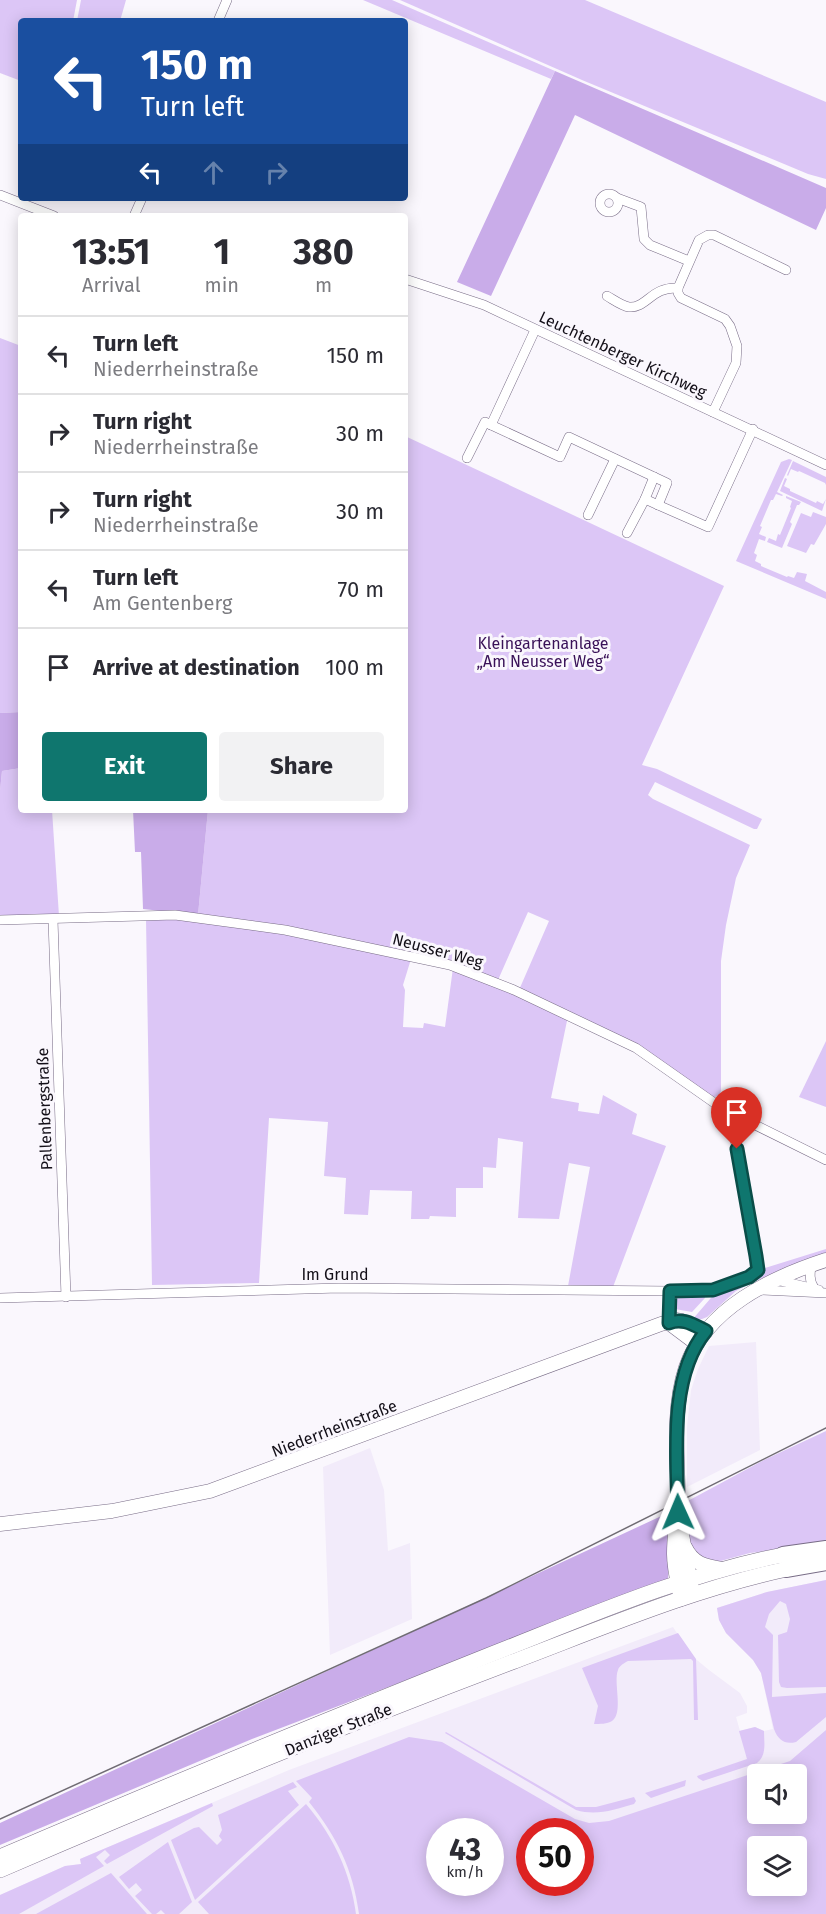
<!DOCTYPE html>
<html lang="en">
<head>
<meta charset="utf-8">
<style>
	body { margin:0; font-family:"Fira Sans",sans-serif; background:#f2f2f3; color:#2b2b33; height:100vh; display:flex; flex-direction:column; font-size:22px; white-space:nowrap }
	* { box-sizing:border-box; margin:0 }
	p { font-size:20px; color:#7c7c81 }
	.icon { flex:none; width:33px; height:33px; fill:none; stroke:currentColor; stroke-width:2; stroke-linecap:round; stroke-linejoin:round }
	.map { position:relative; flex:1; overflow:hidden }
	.side { position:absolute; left:18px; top:213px; width:390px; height:600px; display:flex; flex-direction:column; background:#fff; border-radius:6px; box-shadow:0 3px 15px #0003 }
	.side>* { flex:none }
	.hud { position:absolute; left:18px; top:18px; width:390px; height:183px; border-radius:6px; box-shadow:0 3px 15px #0003; background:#1a4fa0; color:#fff; overflow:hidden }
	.controls { position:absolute; left:747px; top:1764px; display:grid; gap:12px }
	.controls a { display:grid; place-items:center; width:60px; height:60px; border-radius:6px; background:#fff; box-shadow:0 3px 15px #0003; font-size:30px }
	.speed { position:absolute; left:426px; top:1818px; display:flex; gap:12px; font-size:30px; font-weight:700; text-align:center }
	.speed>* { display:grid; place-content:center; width:78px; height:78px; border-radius:50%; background:#fff; box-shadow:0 3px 15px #0003; line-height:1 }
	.speed small { font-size:15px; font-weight:400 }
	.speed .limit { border:9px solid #d22; background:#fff; color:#111 }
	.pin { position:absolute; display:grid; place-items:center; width:51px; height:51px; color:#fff; margin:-62px -26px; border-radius:50% 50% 50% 0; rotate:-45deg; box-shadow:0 0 6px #0007 }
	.pin .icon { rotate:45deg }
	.me { position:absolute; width:66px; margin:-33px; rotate:359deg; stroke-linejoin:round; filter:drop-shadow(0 0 4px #0008) }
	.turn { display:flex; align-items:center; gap:21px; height:126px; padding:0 24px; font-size:27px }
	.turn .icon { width:78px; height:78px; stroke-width:2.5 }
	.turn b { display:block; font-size:42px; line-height:51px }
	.lanes { display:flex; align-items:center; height:57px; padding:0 24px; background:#0003; justify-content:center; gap:30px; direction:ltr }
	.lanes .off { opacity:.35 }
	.eta { display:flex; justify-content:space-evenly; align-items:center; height:102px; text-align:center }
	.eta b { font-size:36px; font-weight:700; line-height:42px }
	.cta { display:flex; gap:12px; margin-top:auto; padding:12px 24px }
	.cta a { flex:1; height:69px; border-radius:6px; background:#0f766e; color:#fff; font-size:24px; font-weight:700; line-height:69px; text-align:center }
	.cta a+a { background:#f2f2f3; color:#2b2b33 }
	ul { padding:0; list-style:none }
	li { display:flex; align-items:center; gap:18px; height:78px; padding:0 24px; border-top:2px solid #e1e1e2 }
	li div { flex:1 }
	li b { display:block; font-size:22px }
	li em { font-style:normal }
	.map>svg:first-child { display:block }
	.built { fill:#f2ebfa; fill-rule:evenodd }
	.green { fill:#dcc6f6; fill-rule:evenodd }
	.forest { fill:#c9ace9 }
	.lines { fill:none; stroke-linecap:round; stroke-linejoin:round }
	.street-casing { stroke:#786c86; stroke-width:10 }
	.secondary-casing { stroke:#786c86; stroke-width:15 }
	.primary-casing { stroke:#786c86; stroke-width:16 }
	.highway-casing { stroke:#786c86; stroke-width:18 }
	.street { stroke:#fff; stroke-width:9 }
	.secondary { stroke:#fff; stroke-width:14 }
	.primary { stroke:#fff; stroke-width:15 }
	.highway { stroke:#fff; stroke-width:16 }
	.tram { stroke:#706c74; stroke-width:1.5 }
	.route-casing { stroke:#0a4d48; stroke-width:15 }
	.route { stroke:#0f766e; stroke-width:10 }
	.labels { text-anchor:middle; stroke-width:6; stroke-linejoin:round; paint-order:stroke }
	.street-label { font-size:16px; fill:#130f18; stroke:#faf7fd }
	.park-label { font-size:16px; fill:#391158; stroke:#faf7fd }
</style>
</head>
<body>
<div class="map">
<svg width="826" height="1914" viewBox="0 0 826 1914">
	<rect width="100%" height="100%" fill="#faf7fd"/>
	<g class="built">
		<polygon points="756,1342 760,1450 687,1487 687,1427 691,1390 698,1369 709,1346"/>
		<polygon points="370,1448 384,1490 388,1551 410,1543 412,1619 330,1655 323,1467"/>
		<path d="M826,1580v334h-826v-19l65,-29 16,-2 -1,-5 209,-89 384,-143 19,29 17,14 31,23 7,13v7l-11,4 4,14 15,-4 9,4 9,-2 -12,-56 -8,-13 -27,-27 -7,-13 -2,-12 50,-16zM758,1774h38v40h-38zM440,1832h50v50h-50zM530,1832h50v50h-50zM758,1846h38v40h-38z"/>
	</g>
	<g class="green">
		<polygon points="0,0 77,0 73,21 21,21 21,81 0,73"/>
		<polygon points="81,0 126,0 120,21 77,21"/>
		<polygon points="363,0 392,0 555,71 551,79"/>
		<polygon points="400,0 585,0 826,102 826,179 808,174 582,80"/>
		<polygon points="0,338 21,346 21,712 0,713"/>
		<polygon points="405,436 724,586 642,765 657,769 762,819 757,829 754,829 655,782 648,795 653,799 750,845 736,878 726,925 721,961 721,1090 720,1095 712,1098 652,1054 519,990 549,921 528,912 498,980 477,974 198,915 208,810 405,810"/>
		<polygon points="789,459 792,460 777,492 783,495 782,496 776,494 773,500 771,500 760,526 762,527 759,534 766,537 765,541 759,539 754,553 757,555 755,561 761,564 761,566 787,577 788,576 794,578 797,572 807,574 805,581 826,592 826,599 736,561 781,462"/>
		<polygon points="793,461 826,477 826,485 825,483 799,471 798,472 791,469 788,476 787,475"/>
		<polygon points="785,478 787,479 784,486 790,489 790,491 816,503 817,501 823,504 826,499 822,511 780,491"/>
		<polygon points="786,496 801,502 799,505 797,505 790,522 792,524 782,548 767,542 769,538 776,541 778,534 780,535 791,508 790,507 792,501 786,498"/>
		<polygon points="813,512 826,517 826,524 814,545 811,544 806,553 787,546 801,513 811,517"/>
		<polygon points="21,768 21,810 52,810 59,916 0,917 0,791 2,771"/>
		<polygon points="171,918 256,927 411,959 403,985 405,990 403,1027 423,1028 424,1023 445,1027 453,968 568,1016 551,1098 579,1103 578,1111 599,1114 603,1095 637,1114 632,1134 666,1146 613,1287 568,1286 590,1167 569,1163 559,1219 518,1218 523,1142 498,1138 496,1168 483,1167 483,1188 456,1188 456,1217 430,1216 429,1219 411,1219 412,1191 370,1190 368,1215 344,1214 346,1178 324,1176 328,1122 269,1118 259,1283 152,1285 146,919"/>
		<polygon points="826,1041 826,1107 799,1097"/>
		<polygon points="826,1249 826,1253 753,1282 736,1291 707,1317 702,1319 692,1320 716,1292 750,1282 765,1268"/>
		<path d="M705,1294v4l-13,14 -17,-3c-2,-18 16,-15 30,-15z"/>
		<polygon points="826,1431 826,1543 750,1553 717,1562 705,1562 688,1544 684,1503 764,1460"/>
		<path d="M826,1580v107l-39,1 -6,-1 -2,-5 -1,-47 9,-3 3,-13 -4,-15 -6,-3 -11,13 -4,13 8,8 -1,62 54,-4v24l-30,25c-11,3 -18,-2 -22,-13l-13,-56 -8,-13 -27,-27 -7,-13 -2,-12 50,-16z"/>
		<path d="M678,1633l18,26 2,61h-4l-1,-59 -2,-2 -63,2c-4,2 -9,5 -10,9 -5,12 6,43 -6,51 -5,3 -12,3 -18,3l4,-18 -16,-38z"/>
		<path d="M755,1727l9,4c0,12 3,24 -7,32l-54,18 -5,-3 -1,-2 50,-17 -8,-28z"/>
		<path d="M826,1730v184h-467c-6,-45 -22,-77 -50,-112l3,-4 -16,-17 113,-44 33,5 133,77 14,4 20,-2 181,-60zM758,1774h38v40h-38zM440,1832h50v50h-50zM530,1832h50v50h-50zM758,1846h38v40h-38z"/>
		<path d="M446,1732l130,75h20l38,-10 2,4 -2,3c-20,6 -38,12 -58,6l-131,-77z"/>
		<polygon points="686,1780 685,1786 651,1798 645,1793"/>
		<polygon points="293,1782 297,1787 288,1791 299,1805 195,1900 171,1840 194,1828 199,1827 217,1845 222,1840 219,1836 222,1830 218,1815"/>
		<polygon points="212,1803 213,1806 107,1864 104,1861 110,1855 105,1850 96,1857 104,1866 19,1914 0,1914 0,1895 65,1866 81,1864 80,1859"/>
		<path d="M306,1804c28,33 44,68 50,110h-147l-11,-12z"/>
		<polygon points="168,1842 192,1902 179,1914 165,1914 161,1910 156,1914 152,1914 135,1896 142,1890 136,1883 129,1889 119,1877"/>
		<polygon points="111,1873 147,1914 36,1914"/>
	</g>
	<g class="forest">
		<polygon points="555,71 826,188 826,208 816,230 575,115 491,296 457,282"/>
		<polygon points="21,712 21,768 2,771 0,791 0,713"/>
		<polygon points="133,810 208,810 198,915 143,909 141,852 135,852"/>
		<polygon points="670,1512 668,1580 252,1739 0,1845 0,1823"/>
	</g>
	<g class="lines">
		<defs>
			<g id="street">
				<polyline points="218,21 227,0"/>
				<circle cx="609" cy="203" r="9"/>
				<polyline points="0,195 54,216"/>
				<polyline points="617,198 641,207 644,239 650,245 689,261"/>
				<polyline points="134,216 142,198"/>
				<polyline points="405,279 484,305 826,465"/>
				<path d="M607,296c7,4 15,10 22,11 17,2 23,-21 49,-19"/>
				<polyline points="535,330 491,425 560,457 569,437 667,483 658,505 708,527 753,429"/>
				<polyline points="713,412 736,363 737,346 730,326 725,319 681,298 678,293 678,288 699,240 708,235 714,235 786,270"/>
				<polyline points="467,458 485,422 491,425"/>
				<polyline points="654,477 645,499 658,505"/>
				<polyline points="588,515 615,459"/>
				<polyline points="627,533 645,499"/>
				<polyline points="0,920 175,915 285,930 450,965 514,990 636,1048 723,1109 826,1160"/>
				<polyline points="53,920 66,1297"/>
				<path d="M811,1265c-1,8 -2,16 3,23"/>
				<polyline points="777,1280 819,1290"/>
				<polyline points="760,1290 826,1293"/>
				<polyline points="0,1298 339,1288 670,1291"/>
				<polyline points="669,1323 670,1291 713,1290 749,1277 757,1270 733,1127 724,1110"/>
			</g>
			<g id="secondary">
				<polyline points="669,1323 697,1344"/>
				<polyline points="0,1524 112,1511 210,1491 661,1324 676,1320 682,1321 706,1331"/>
				<polyline points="681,1529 692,1590"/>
				<path d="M685,1547c8,17 20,19 37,22"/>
				<path d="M681,1599c-3,-15 -7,-30 -7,-45 0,-22 4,-42 4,-64 -1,-40 -5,-84 8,-123 20,-59 85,-89 140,-107"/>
			</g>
			<g id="primary">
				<path d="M0,1857c161,-69 324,-136 487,-201 97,-38 194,-81 296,-101"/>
				<path d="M0,1870c169,-73 340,-143 512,-208 90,-34 181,-73 275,-93"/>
			</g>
			<g id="highway">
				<polyline points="783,1555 826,1549"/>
				<polyline points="787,1569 826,1562"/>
			</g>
		</defs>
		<use href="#street" class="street-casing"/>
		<use href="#secondary" class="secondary-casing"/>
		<use href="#primary" class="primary-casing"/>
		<use href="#highway" class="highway-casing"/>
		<use href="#street" class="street"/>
		<use href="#secondary" class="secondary"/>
		<use href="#primary" class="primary"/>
		<use href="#highway" class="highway"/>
		<polyline class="tram" points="0,1819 486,1598 826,1428"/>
	</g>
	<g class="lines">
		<defs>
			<path id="route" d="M678,1512c-1,-56 -10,-135 28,-181 -12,-6 -24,-14 -37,-8l1,-32 43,-1 36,-13 9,-7 -2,-14 -19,-107"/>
		</defs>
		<use href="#route" class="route-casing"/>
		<use href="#route" class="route"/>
	</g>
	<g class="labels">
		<g class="street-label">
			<text transform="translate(623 354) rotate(25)" y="6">Leuchtenberger Kirchweg</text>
			<text transform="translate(438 950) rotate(15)" y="6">Neusser Weg</text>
			<text transform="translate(44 1109) rotate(-92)" y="6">Pallenbergstraße</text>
			<text x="335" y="1280">Im Grund</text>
			<text transform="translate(334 1428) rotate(-21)" y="6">Niederrheinstraße</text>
			<text transform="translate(338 1729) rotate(-22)" y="6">Danziger Straße</text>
		</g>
		<g class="park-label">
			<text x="543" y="649">Kleingartenanlage<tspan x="543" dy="18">„Am Neusser Weg“</tspan></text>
		</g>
	</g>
</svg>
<div class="controls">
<a><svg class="icon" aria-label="sound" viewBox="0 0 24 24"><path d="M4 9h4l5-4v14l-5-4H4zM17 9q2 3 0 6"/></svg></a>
<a><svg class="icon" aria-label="layers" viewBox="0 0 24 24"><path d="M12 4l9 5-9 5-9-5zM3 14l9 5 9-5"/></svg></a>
</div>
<div class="speed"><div>43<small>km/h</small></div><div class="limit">50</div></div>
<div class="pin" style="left:737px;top:1149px;background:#d93025"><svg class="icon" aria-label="arrive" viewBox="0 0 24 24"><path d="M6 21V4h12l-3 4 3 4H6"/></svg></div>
<svg class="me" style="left:678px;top:1512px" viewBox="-20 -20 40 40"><path d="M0-17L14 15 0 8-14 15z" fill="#0f766e" stroke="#fff" stroke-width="4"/></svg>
<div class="hud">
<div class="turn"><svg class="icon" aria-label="left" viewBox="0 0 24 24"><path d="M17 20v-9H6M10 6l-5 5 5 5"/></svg><div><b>150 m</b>Turn left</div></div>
<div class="lanes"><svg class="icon" aria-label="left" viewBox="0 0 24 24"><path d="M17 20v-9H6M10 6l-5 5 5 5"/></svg><svg class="icon off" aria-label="ahead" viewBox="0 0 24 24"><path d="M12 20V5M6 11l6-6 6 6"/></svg><svg class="icon off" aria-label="right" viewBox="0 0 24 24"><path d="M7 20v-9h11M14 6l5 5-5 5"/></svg></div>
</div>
<section class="side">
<div class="eta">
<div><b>13:51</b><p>Arrival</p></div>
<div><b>1</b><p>min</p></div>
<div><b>380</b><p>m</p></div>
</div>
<ul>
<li><svg class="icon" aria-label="left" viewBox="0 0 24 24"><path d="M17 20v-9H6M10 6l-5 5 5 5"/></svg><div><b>Turn left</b><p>Niederrheinstraße</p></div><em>150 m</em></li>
<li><svg class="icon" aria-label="right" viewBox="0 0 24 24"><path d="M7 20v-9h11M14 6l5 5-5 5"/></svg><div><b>Turn right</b><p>Niederrheinstraße</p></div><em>30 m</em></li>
<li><svg class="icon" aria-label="right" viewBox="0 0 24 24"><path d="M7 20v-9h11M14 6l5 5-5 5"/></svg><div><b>Turn right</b><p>Niederrheinstraße</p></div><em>30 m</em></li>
<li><svg class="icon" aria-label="left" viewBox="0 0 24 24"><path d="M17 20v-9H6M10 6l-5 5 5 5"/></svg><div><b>Turn left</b><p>Am Gentenberg</p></div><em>70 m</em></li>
<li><svg class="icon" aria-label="arrive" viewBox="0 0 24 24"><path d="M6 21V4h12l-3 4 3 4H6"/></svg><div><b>Arrive at destination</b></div><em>100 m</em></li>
</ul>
<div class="cta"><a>Exit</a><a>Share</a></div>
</section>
</div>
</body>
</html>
